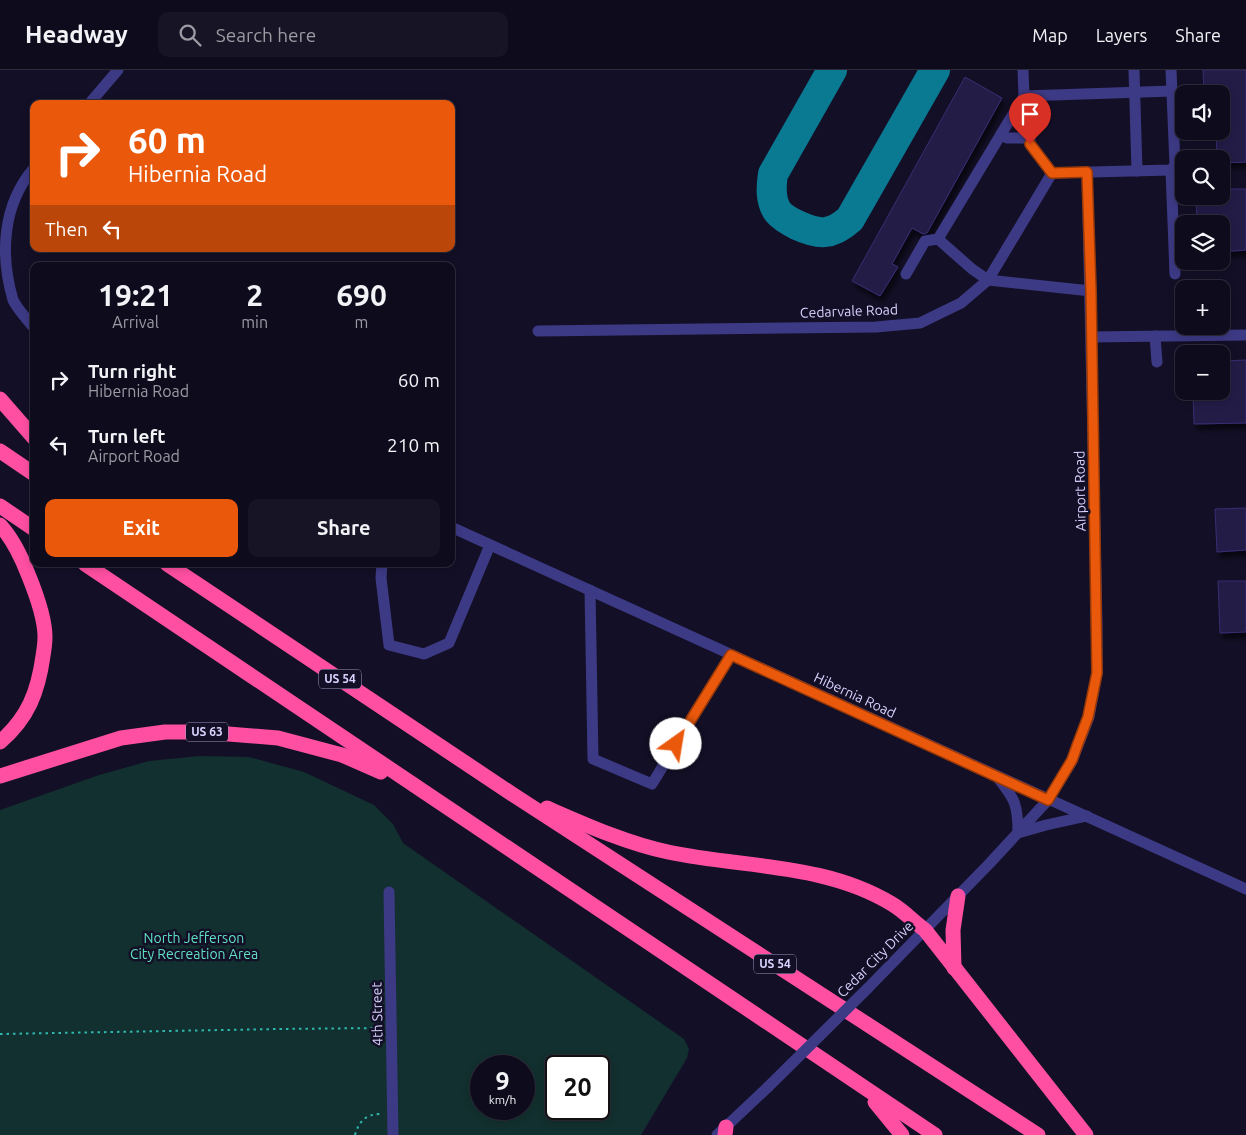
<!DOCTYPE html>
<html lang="en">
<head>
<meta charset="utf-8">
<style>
	body { margin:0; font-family:Ubuntu,sans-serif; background:#171425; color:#f1f3f6; height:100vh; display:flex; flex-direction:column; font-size:19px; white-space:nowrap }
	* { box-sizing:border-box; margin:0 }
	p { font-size:16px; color:#9b9ba3 }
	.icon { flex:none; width:28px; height:28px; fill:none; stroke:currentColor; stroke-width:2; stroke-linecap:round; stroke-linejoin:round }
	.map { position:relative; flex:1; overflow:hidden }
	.sheet { position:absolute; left:30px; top:192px; width:425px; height:305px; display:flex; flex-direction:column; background:#0e0b1c; border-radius:10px; box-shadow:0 2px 8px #0003,0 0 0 1px #2e2b3b }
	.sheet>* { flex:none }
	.banner { position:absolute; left:30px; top:30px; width:425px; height:152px; border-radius:10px; box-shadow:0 2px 8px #0003,0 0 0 1px #2e2b3b; background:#ea580c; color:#fff; overflow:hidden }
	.buttons { position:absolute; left:1175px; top:15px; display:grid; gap:10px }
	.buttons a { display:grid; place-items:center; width:55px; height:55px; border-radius:10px; background:#0e0b1c; box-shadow:0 2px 8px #0003,0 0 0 1px #2e2b3b; font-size:25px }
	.speed { position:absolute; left:470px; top:985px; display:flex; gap:10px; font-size:25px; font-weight:700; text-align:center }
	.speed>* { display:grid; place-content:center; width:65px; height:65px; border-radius:50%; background:#0e0b1c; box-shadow:0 2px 8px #0003,0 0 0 1px #2e2b3b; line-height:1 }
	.speed small { font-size:12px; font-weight:400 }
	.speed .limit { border:2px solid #111; border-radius:8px; background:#fff; color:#111 }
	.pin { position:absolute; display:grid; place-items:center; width:42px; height:42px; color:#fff; margin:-51px -21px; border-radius:50% 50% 50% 0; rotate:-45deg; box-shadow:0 0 5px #0007 }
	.pin .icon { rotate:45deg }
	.me { position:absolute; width:55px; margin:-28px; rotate:32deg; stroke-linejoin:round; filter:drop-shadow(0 0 4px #0008) }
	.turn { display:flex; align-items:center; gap:18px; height:105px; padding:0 15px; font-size:22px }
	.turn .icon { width:65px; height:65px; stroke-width:2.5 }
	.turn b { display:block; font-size:35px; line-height:42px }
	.then { display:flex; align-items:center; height:48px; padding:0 15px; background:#0003; gap:10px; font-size:19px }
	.eta { display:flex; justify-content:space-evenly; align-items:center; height:85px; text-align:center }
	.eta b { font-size:30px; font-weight:600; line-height:35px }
	.action { display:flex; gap:10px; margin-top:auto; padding:10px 15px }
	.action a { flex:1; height:58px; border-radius:10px; background:#ea580c; color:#fff; font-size:20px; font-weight:600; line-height:58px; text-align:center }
	.action a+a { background:#171425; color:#f1f3f6 }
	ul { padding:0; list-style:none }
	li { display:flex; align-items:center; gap:15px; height:65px; padding:0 15px }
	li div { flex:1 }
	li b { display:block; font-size:19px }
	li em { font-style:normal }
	header { display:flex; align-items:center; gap:30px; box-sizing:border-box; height:70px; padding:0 25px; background:#0e0b1c; border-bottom:1px solid #2e2b3b }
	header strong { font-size:24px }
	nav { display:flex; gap:28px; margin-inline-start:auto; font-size:18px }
	.search { width:350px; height:45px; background:#171425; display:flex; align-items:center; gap:12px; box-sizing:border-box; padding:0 18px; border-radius:10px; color:#9b9ba3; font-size:19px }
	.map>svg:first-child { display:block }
	.green { fill:#12302f; fill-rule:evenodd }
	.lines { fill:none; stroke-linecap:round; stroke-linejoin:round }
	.taxiway { stroke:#0a7a92; stroke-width:30 }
	.building { fill:#241b47; stroke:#3b2d73; filter:url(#shadow) }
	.path { stroke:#2fb8b0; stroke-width:2; stroke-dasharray:2.5 4; stroke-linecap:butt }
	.minor { stroke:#3d3a85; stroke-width:11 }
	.highway { stroke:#ff4fa3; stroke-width:15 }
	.minor-bridge { stroke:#3d3a85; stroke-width:11 }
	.route-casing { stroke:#983908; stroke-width:12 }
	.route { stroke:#ea580c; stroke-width:9 }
	.labels { text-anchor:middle; stroke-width:5; stroke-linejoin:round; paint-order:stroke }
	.shield { fill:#130f26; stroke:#9e99be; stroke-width:1 }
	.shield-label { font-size:12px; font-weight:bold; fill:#d9d4ff }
	.street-label { font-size:14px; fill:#d9d4ff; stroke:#130f26 }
	.park-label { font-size:14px; fill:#5fe0c0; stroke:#130f26 }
</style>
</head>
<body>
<header>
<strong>Headway</strong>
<div class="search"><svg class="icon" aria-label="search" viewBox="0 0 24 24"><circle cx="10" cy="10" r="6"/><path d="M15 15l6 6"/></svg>Search here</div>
<nav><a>Map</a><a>Layers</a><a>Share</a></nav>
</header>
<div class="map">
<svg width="1246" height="1065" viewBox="0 0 1246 1065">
	<defs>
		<filter id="shadow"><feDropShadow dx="3" dy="5.5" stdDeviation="2.5" flood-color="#0009"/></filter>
	</defs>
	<rect width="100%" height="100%" fill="#130f26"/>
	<path class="green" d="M199,686l50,1 55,15 70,33 19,19 10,19 281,196 5,10 -2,9 -46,77h-641v-325l99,-35 50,-14zM481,996h43v43h-43zM556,996h43v43h-43z"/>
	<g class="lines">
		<path class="taxiway" d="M832,0l-59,104c-2,13 -3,27 5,38 4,5 13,10 19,13 22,10 34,11 53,-6l85,-149"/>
	</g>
	<g class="building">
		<polygon points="1203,0 1246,0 1246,92 1221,93 1221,89 1217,89 1216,61 1221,61 1221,24 1204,24"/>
		<polygon points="965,7 1002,28 927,163 923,164 912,158 892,194 898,197 880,226 852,211"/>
		<polygon points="1221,119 1246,119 1246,180 1221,182 1221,154 1197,154 1196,126 1221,126"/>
		<polygon points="1246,290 1246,353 1194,354 1193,321 1221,321 1221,291"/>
		<polygon points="1246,438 1246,480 1217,482 1215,439"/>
		<polygon points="1218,511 1246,511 1246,562 1220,563"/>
	</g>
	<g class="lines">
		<g class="path">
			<polyline points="0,964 279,959 380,958"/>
			<path d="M355,1065c4,-14 11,-21 26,-21"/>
		</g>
		<g class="minor">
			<polyline points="1023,0 1024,26 1172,21"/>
			<polyline points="1134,0 1137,101"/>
			<polyline points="89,34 118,0"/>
			<polyline points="1001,64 1007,68 1030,68 1030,74 1052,103"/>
			<path d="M34,98c-32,37 -34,87 -21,132 5,10 14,19 21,28"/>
			<polyline points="1171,100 1175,204"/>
			<polyline points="938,169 972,199 988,210 1091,221"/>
			<polyline points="906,204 925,171 938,169 1024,26"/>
			<polyline points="538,261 876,257 920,253 961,233 988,210 1052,103 1171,100 1175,95 1171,0"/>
			<polyline points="1155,266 1157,292"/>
			<polyline points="1091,267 1246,265"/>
			<polyline points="451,457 1246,819"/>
			<polyline points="382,494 381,508 389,575 424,584 449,573 490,475"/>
			<polyline points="590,520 593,689 652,714 731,585"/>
			<path d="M998,708c17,21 20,27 20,55l28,-8 41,-9"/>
			<polyline points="389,822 393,1065"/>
			<polyline points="868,918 989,794 1048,730 1072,691 1089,647 1097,603 1097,551 1087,102"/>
			<polyline points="717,1065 768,1017"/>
		</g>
		<g class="highway">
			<polyline points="0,329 34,368"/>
			<polyline points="0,381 34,404"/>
			<polyline points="0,436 34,459"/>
			<path d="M0,455c13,14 21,31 28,49 7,17 17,45 17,63 0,6 -1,13 -2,19 -5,36 -15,62 -43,86"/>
			<polyline points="85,494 935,1065"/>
			<polyline points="167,494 512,724 1038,1065"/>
			<polyline points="0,706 121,668 165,662 204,662 278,668 342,685 381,702"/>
			<path d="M547,738c39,17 79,35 121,44 75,16 157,11 224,52 12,7 22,18 33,26l161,205"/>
			<polyline points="954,898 953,860 958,826"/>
			<polyline points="875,1032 902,1065"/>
			<polyline points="725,1065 726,1057"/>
		</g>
		<polyline class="minor-bridge" points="768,1017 868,918"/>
	</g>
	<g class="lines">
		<defs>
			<polyline id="route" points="676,674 731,585 1048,730 1072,690 1077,676 1088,647 1097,603 1091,221 1087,102 1052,103 1030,74"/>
		</defs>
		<use href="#route" class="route-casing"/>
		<use href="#route" class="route"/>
	</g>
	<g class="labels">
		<g class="shield">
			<rect x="319" y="599.5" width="42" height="19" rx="4"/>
			<rect x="186" y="652.5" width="42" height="19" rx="4"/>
			<rect x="754" y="884.5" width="42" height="19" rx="4"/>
		</g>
		<g class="shield-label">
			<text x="340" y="613">US 54</text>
			<text x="207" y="666">US 63</text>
			<text x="775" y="898">US 54</text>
		</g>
		<g class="street-label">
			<text transform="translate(849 241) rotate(-2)" y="5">Cedarvale Road</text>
			<text transform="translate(1080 421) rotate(-91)" y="5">Airport Road</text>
			<text transform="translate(855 625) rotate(25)" y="5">Hibernia Road</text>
			<text transform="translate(875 889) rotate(-45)" y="5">Cedar City Drive</text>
			<text transform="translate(377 944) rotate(-91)" y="5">4th Street</text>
		</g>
		<g class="park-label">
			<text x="194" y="873">North Jefferson<tspan x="194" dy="16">City Recreation Area</tspan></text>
		</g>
	</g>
</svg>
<div class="buttons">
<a><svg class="icon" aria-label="sound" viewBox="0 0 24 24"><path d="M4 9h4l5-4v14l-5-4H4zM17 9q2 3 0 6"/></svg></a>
<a><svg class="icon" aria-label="search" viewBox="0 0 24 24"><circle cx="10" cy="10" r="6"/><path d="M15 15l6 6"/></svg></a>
<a><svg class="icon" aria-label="layers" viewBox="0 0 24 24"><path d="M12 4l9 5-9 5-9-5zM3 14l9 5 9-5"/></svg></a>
<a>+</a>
<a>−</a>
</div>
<div class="speed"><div>9<small>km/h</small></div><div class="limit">20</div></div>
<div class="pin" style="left:1030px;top:74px;background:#d93025"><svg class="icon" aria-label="arrive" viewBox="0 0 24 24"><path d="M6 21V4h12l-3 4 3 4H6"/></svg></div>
<svg class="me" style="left:676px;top:674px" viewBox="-20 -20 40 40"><circle r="19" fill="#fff"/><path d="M0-13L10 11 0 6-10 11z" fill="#ea580c"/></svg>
<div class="banner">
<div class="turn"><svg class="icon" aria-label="right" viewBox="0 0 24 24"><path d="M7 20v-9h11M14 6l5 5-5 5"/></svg><div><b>60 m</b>Hibernia Road</div></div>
<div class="then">Then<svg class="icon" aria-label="left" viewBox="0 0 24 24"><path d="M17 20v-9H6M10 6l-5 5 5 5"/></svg></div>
</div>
<section class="sheet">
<div class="eta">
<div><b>19:21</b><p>Arrival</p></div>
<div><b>2</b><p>min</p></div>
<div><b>690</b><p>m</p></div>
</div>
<ul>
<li><svg class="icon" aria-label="right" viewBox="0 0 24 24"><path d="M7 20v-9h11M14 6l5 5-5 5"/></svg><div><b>Turn right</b><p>Hibernia Road</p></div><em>60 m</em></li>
<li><svg class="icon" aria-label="left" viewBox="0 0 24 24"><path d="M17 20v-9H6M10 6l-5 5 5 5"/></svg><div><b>Turn left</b><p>Airport Road</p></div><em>210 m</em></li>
</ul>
<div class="action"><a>Exit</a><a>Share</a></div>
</section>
</div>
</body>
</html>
